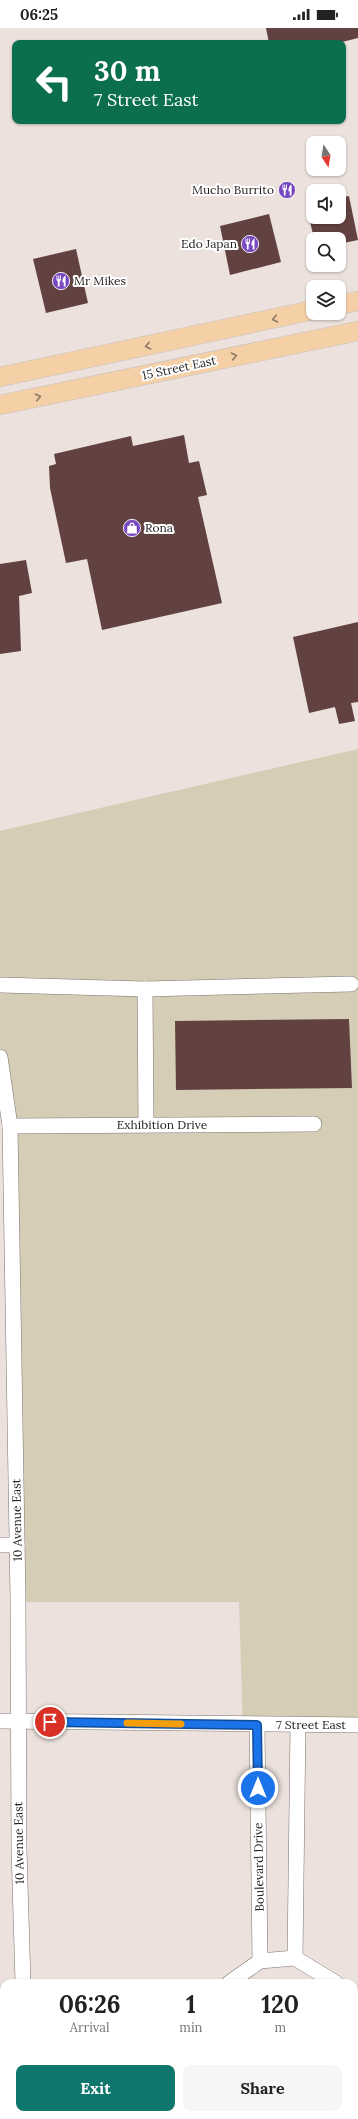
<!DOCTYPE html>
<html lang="en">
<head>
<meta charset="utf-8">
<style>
	body { margin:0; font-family:Lora,serif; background:#f6f6f6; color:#222; height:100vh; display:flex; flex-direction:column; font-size:15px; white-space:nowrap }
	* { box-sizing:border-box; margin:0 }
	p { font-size:13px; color:#767676 }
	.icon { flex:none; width:22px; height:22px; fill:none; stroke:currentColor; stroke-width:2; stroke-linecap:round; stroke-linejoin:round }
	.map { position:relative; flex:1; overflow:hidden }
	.details { position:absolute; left:0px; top:1951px; width:358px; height:140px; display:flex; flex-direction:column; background:#fff; border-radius:12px 12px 0 0; box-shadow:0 1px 3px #0004 }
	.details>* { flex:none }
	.guide { position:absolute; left:12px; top:12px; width:334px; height:84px; border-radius:8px; box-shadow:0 1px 3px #0004; background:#0b6e4f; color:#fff; overflow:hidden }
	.needle { width:26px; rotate:168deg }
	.buttons { position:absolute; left:306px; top:108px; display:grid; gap:8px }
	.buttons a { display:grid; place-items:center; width:40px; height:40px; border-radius:8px; background:#fff; box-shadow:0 1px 3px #0004; font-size:20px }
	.pin { position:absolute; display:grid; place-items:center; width:34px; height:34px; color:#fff; margin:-17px; border:2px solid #fff; border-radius:50%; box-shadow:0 1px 4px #0007 }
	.me { position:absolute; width:44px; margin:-22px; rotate:0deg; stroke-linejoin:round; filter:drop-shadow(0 0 3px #0008) }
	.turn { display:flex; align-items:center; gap:14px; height:84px; padding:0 16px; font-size:18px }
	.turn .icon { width:52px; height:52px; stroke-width:2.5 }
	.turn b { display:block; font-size:28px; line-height:34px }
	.eta { display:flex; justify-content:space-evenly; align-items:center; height:68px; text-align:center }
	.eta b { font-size:24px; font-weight:700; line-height:28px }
	.primary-button { display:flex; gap:8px; margin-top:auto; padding:8px 16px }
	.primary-button a { flex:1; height:46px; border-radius:8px; background:#0f766e; color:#fff; font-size:16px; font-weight:700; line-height:46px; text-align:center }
	.primary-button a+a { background:#f6f6f6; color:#222 }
	.status { display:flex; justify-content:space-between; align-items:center; height:28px; padding:0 20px; background:#fff; direction:ltr }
	.status svg { height:11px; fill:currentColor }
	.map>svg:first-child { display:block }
	.green { fill:#d5cdb6 }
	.building { fill:#614240 }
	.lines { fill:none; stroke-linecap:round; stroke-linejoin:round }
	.minor-casing { stroke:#7c736f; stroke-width:16 }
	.major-casing { stroke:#c2c1c1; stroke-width:20 }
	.minor { stroke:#fff; stroke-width:15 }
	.major { stroke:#f5d0a7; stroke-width:19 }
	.oneway { stroke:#8e7964 }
	.route-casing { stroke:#114b97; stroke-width:10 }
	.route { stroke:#1a73e8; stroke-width:7 }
	.slow { stroke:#f59e0b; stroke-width:7 }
	.labels { text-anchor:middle; stroke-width:4; stroke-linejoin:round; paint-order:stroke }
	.poi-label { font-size:12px; fill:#262220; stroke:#fff; text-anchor:end }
	.street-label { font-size:12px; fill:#262220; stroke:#fff }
</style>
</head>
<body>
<div class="status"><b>06:25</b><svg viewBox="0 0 49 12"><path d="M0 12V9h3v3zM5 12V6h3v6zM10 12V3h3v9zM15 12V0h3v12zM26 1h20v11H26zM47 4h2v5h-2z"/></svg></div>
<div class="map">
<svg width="358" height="2091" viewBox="0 0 358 2091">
	<rect width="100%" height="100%" fill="#ece1dc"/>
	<polygon class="green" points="358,721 358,1699 243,1701 239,1574 21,1574 0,1025 0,803"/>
	<g class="building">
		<polygon points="266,0 358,0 358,10 338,15 269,15"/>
		<polygon points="349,168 358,212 339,216 339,211 314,211 309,189 339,189 339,170"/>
		<polygon points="269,186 281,234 230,247 220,198"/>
		<polygon points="76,221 88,275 46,285 33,231"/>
		<polygon points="184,407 189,435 199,433 207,467 198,469 222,575 102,602 87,531 66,535 50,460 49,438 56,436 54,426 131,408 133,418"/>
		<polygon points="26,532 32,565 19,568 21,623 0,626 0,536"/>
		<polygon points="358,594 358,674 351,675 355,693 339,696 335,679 309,685 293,609"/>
		<polygon points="349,991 352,1060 176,1062 175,993"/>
	</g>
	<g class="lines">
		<defs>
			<g id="minor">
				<polyline points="0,957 145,961 351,956"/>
				<polyline points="145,961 146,1097"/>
				<polyline points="0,1029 10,1098 18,1571 19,1821 23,1955"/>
				<polyline points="10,1098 314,1096"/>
				<polyline points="0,1517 17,1517"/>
				<polyline points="0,1693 358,1697"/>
				<polyline points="257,1697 260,1933"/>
				<polyline points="295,1930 298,1697"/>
				<polyline points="229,1955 260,1933 295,1930 336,1955"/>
				<polyline points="354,1980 358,1986"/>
				<polyline points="0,2019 4,2019"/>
				<polyline points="354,2068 358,2054"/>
				<polyline points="232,2087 242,2091"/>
				<polyline points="24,2091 24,2087"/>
				<polyline points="327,2091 332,2087"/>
			</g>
			<g id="major">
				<polyline points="339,277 358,273"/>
				<polyline points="0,349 313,282"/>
				<polyline points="0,377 358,303"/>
			</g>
		</defs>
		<use href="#minor" class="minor-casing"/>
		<use href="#major" class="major-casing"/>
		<use href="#minor" class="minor"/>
		<use href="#major" class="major"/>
	</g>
	<defs><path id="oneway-chevron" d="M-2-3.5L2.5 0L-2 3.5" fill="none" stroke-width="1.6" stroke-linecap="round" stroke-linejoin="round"/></defs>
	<g class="oneway">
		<use href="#oneway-chevron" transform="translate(275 291) rotate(168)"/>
		<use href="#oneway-chevron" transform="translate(148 318) rotate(168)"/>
		<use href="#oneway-chevron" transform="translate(234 328) rotate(-12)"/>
		<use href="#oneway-chevron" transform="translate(38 369) rotate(-12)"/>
	</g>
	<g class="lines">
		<defs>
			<polyline id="route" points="50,1694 257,1697 258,1760"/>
		</defs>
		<use href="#route" class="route-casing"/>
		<use href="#route" class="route"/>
		<polyline class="slow" points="127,1695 181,1696"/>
	</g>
	<defs>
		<symbol id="restaurant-disc" viewBox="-11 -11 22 22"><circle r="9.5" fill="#7748c0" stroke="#fff"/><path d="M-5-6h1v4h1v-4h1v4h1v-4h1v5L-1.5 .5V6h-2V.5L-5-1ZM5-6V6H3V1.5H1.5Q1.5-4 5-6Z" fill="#fff"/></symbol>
		<symbol id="shop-disc" viewBox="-11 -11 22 22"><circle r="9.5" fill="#7748c0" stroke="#fff"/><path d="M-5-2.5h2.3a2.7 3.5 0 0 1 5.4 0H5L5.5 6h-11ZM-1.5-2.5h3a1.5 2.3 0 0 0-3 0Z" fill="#fff"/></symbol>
	</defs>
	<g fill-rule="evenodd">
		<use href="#restaurant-disc" x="277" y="152" width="20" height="20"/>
		<use href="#restaurant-disc" x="240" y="206" width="20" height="20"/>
		<use href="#restaurant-disc" x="51" y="243" width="20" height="20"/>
		<use href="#shop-disc" x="122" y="490" width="20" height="20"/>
	</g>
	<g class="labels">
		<g class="poi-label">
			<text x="274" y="166">Mucho Burrito</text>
			<text x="237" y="220">Edo Japan</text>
			<text x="74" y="257" text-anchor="start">Mr Mikes</text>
			<text x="145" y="504" text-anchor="start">Rona</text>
		</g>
		<g class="street-label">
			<text transform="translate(179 340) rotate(-12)" y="4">15 Street East</text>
			<text x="162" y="1101">Exhibition Drive</text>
			<text transform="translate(17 1492) rotate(-91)" y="4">10 Avenue East</text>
			<text x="311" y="1701">7 Street East</text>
			<text transform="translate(19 1815) rotate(-91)" y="4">10 Avenue East</text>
			<text transform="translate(259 1839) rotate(-91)" y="4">Boulevard Drive</text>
		</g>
	</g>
</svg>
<div class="buttons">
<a><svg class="needle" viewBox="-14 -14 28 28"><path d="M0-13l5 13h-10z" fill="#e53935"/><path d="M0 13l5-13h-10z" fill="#767676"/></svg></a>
<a><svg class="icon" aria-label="sound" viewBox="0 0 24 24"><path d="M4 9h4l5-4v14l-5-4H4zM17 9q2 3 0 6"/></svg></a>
<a><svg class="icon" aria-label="search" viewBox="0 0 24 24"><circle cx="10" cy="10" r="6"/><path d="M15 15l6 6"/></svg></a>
<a><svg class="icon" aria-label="layers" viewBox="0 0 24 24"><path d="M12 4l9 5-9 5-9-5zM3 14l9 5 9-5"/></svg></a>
</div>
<div class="pin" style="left:50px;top:1694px;background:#d93025"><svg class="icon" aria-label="arrive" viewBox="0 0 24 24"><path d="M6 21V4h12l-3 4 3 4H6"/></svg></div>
<svg class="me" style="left:258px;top:1760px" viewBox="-20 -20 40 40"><circle r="17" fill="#1a73e8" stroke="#fff" stroke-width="3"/><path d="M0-11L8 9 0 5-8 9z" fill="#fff"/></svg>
<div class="guide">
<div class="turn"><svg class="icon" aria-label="left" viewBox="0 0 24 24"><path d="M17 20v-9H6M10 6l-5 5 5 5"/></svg><div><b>30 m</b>7 Street East</div></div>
</div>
<section class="details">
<div class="eta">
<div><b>06:26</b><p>Arrival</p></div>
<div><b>1</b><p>min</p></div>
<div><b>120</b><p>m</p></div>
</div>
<div class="primary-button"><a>Exit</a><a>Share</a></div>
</section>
</div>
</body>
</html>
